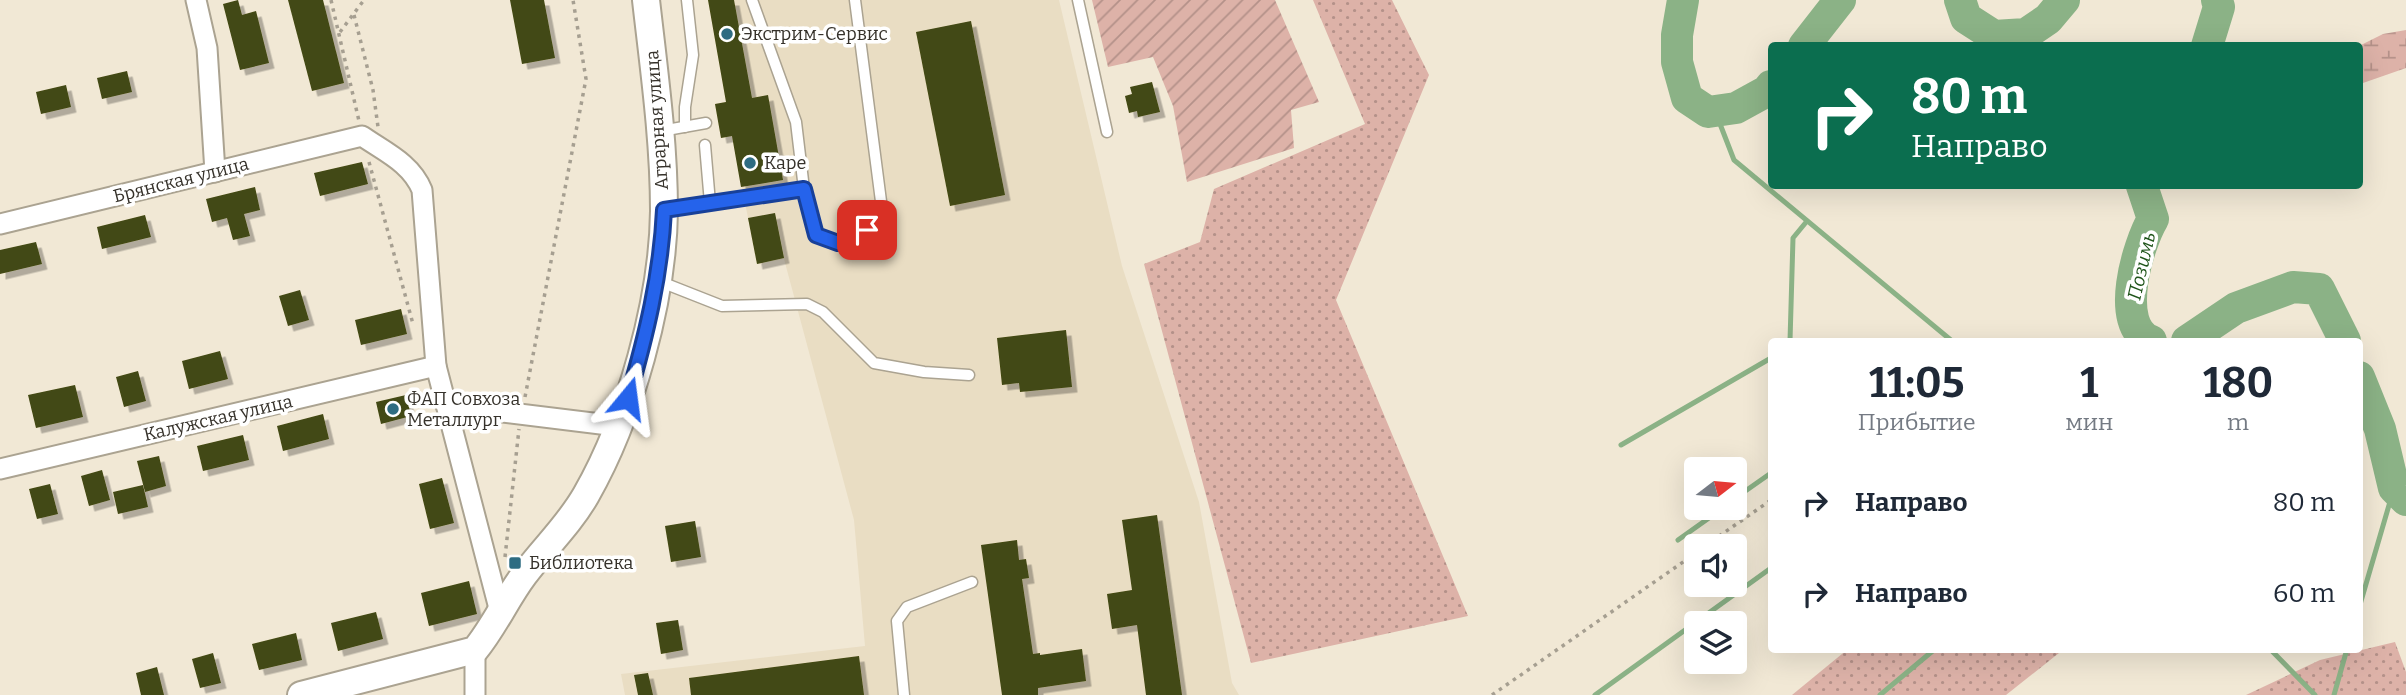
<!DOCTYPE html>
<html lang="ru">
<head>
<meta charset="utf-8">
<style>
	body { margin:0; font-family:Bitter,serif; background:#f2f2f3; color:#1f2937; height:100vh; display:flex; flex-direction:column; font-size:26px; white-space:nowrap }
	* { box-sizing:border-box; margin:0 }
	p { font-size:23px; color:#747a83 }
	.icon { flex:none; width:38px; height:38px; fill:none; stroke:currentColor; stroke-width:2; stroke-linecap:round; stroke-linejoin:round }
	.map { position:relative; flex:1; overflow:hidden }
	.side { position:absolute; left:1768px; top:338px; width:595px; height:315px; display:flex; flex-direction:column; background:#fff; border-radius:7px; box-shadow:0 7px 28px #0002 }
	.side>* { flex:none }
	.hud { position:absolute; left:1768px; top:42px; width:595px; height:147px; border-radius:7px; box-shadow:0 7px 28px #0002; background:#0b6e4f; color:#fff; overflow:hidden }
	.needle { width:46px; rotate:74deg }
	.fabs { position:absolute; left:1684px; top:457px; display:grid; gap:14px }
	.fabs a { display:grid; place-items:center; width:63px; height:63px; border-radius:7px; background:#fff; box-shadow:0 7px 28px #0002; font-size:35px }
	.pin { position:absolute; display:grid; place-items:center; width:60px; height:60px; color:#fff; margin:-30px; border-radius:14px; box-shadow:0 4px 10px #0006 }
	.me { position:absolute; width:77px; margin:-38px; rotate:16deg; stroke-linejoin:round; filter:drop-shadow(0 0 5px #0008) }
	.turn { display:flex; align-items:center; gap:24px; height:147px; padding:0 28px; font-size:32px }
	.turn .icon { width:91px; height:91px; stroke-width:2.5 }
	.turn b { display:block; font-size:49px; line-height:60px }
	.eta { display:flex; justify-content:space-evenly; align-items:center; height:119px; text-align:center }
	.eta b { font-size:42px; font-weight:700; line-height:49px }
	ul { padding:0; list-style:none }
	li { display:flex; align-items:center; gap:21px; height:91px; padding:0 28px }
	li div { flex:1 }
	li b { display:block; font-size:26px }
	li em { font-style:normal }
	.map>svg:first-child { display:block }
	.built { fill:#e9ddc3 }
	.grass { fill:url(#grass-dots) }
	.wetland { fill:url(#wetland-marsh) }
	.garden { fill:url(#garden-furrows) }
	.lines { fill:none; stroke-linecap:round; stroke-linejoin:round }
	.stream { stroke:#8bb286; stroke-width:5 }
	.river { stroke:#8bb286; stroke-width:32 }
	.building { fill:#434812; filter:url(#shadow) }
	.lane-casing { stroke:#aba391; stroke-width:13 }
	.street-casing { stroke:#aba391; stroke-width:23 }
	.secondary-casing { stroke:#aba391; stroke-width:30 }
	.path { stroke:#a69f91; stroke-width:3.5; stroke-dasharray:3.5 5; stroke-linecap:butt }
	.lane { stroke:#fff; stroke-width:10 }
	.street { stroke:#fff; stroke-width:19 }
	.secondary { stroke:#fff; stroke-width:26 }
	.route-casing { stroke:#184099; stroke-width:18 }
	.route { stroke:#2563eb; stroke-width:12 }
	.poi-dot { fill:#2e6c82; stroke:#fff; stroke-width:2.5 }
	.labels { text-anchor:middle; stroke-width:7; stroke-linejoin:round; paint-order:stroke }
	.poi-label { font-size:18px; fill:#36322b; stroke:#fff; text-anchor:start }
	.street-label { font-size:18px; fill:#36322b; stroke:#fff }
	.water-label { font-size:19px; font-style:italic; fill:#20551b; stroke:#fff }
</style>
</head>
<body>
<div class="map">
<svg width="2406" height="695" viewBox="0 0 2406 695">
	<defs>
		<pattern id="grass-dots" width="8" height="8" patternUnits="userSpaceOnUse" patternTransform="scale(1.75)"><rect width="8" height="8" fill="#ddb2a8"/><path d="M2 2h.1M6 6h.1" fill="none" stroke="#b49189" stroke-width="1.8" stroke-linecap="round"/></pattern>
		<pattern id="wetland-marsh" width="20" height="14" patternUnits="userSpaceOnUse" patternTransform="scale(1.75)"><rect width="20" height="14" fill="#ddb2a8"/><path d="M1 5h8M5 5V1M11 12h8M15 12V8" fill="none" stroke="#b49189"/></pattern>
		<pattern id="garden-furrows" width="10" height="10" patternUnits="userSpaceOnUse" patternTransform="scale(1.75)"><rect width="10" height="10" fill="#ddb2a8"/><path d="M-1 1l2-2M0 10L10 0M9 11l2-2" fill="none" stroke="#b49189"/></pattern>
		<filter id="shadow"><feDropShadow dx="5.5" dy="5.5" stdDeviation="0" flood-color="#0004"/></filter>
	</defs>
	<rect width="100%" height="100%" fill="#f1e8d5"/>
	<polygon class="built" points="708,0 1059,0 1122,266 1199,502 1232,683 1239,695 625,695 621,674 865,646 854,520 784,259 757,264 732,136 721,138 715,104 726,102"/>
	<g class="grass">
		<polygon points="1313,0 1392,0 1429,75 1336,300 1468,616 1251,663 1144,264 1200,242 1214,189 1365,124"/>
		<polygon points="2395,642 2406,672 2406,695 2246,695 2320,660"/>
		<polygon points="1848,649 2064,649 2006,695 1792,695"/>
	</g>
	<polygon class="wetland" points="2406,30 2406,68 2363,83 2359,89 2359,46 2383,34"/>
	<polygon class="garden" points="1092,0 1275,0 1319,102 1291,110 1294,148 1187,182 1173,106 1153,57 1108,67"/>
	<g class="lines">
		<g class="stream">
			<polyline points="1715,111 1734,160 1952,341"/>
			<polyline points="1790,341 1793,238 1807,221"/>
			<polyline points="1621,445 1771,358"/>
			<polyline points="1734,499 1771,473"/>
			<polyline points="1678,540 1723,508"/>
			<polyline points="2359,608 2394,488"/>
			<polyline points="2270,649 2315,695"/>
			<polyline points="1595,695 1771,568"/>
			<polyline points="1880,695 1935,649"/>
			<polyline points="2334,695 2347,649"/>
		</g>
		<g class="river">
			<polyline points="1683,0 1677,35 1677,62 1687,98 1708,112 1736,108 1767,91 1771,86"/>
			<polyline points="1960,0 1966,18 1994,36 2026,34 2048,19 2064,0"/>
			<polyline points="1804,46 1840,0"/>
			<polyline points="2207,46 2219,7 2217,0"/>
			<path d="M2142,186l11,33c-15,25 -40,107 -2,122"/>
			<polyline points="2187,341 2236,308 2293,287 2319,289 2345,341"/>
			<polyline points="2359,377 2380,429 2394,488 2406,500"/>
		</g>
	</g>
	<g class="building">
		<polygon points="238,0 242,15 256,11 269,63 240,70 223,4"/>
		<polygon points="288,0 323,0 344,83 312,91"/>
		<polygon points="510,0 544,0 555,58 522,64"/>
		<polygon points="708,0 734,0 752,98 768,95 783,180 741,187 732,136 721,138 715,104 726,102"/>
		<polygon points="971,21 1005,195 950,206 916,32"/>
		<polygon points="127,71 132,92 102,99 97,78"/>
		<polygon points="1152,82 1160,112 1138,117 1137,111 1129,113 1125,96 1132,94 1130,87"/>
		<polygon points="66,85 71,107 41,114 36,92"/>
		<polygon points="362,162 368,184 320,196 314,173"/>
		<polygon points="255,187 260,210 244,214 250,236 233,240 227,218 212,222 206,199"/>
		<polygon points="775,213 784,258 757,264 748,218"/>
		<polygon points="145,215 151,237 102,249 97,227"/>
		<polygon points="36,242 42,264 0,274 0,250"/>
		<polygon points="300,290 309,320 288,326 279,296"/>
		<polygon points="401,309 407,334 361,345 355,320"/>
		<polygon points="1066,330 1072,387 1020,392 1019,383 1002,385 997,338"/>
		<polygon points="220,351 228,379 189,389 182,361"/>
		<polygon points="138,371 146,401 124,407 116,377"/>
		<polygon points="75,385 83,417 36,428 28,395"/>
		<polygon points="406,395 411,416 381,424 376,402"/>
		<polygon points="323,414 329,439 283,451 277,426"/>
		<polygon points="243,435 249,460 203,471 197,446"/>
		<polygon points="159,456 166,486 145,492 137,461"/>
		<polygon points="102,470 110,500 89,506 81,476"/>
		<polygon points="442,478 454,523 430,529 419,484"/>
		<polygon points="50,484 58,514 37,519 29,489"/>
		<polygon points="143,485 148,507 118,514 113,492"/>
		<polygon points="1157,515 1182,695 1146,695 1137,625 1112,629 1107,594 1132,590 1122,520"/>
		<polygon points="695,521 701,557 671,562 665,526"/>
		<polygon points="1017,540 1019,560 1026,559 1029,578 1022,579 1033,654 1040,653 1040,655 1082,649 1086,681 1038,688 1038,695 1002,695 981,545"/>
		<polygon points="469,581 477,614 429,626 421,593"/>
		<polygon points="376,612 383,639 338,651 331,623"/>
		<polygon points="678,620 683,650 661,654 656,623"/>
		<polygon points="296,633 302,660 259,670 252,644"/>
		<polygon points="213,653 221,683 200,688 192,659"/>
		<polygon points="859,656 864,695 691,695 689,678"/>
		<polygon points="157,667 164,695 141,695 136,673"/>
		<polygon points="648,673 653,695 638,695 634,675"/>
	</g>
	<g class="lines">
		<defs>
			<g id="lane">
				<polyline points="752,0 796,122 804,189 816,235 838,243 867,230 882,209 855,0"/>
				<polyline points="1078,0 1107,132"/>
				<polyline points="685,127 685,107 693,55 687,0"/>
				<polyline points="661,131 706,123"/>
				<polyline points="705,145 710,203"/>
				<polyline points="664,210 804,189"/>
				<polyline points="661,282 722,306 807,304 823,312 874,363 924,372 969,375"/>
				<polyline points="904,695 897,621 907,607 972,582"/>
			</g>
			<g id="street">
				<polyline points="196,0 207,48 215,172"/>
				<path d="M0,224l362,-88c23,16 49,27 60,54l14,176 64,246"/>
				<polyline points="446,405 617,426"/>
				<polyline points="0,469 436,366"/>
				<polyline points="475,650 475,695"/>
			</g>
			<path id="secondary" d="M301,695l174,-45c19,-23 31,-51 49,-75 20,-27 45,-50 62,-80 44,-77 77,-195 78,-284 0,-70 -10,-141 -18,-211"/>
		</defs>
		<use href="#lane" class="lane-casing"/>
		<use href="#street" class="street-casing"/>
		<use href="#secondary" class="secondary-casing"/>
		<g class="path">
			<polyline points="331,0 359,121"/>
			<polyline points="354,15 373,90 378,127"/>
			<polyline points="340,32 364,0"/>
			<polyline points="369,162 413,324"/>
			<polyline points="525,397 586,79 573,0"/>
			<polyline points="1705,546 1771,500"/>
			<polyline points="505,557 519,429"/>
			<polyline points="1492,695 1696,553"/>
		</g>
		<use href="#lane" class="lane"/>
		<use href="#street" class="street"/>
		<use href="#secondary" class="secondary"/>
	</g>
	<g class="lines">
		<defs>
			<path id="route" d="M628,398c18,-62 33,-123 36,-188l140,-21 12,46 22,8 29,-13"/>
		</defs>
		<use href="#route" class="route-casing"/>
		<use href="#route" class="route"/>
	</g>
	<g class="poi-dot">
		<circle cx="727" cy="34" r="7"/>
		<circle cx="750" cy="163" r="7"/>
		<circle cx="393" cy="409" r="7"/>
		<rect x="508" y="556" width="14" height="14" rx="3.5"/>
	</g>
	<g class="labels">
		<g class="poi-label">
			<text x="741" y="40">Экстрим-Сервис</text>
			<text x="764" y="169">Каре</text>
			<text x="407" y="405">ФАП Совхоза<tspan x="407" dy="21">Металлург</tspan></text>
			<text x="529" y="569">Библиотека</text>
		</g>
		<g class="street-label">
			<text transform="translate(657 120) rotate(-94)" y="6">Аграрная улица</text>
			<text transform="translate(181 180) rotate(-14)" y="6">Брянская улица</text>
			<text transform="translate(218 418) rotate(-13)" y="6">Калужская улица</text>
		</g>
		<g class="water-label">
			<text transform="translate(2141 266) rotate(-77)" y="7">Позимь</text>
		</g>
	</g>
</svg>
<div class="fabs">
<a><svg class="needle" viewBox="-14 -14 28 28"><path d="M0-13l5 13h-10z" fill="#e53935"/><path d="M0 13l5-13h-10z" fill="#747a83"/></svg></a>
<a><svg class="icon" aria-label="sound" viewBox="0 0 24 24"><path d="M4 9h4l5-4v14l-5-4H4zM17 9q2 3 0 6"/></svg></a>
<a><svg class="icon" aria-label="layers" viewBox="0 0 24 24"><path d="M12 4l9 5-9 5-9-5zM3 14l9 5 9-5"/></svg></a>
</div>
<div class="pin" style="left:867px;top:230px;background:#d93025"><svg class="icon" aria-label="arrive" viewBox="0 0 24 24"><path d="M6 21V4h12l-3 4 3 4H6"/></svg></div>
<svg class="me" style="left:628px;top:398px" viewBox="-20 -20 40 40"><path d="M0-17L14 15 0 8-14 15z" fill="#2563eb" stroke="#fff" stroke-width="4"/></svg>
<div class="hud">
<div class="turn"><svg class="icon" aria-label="right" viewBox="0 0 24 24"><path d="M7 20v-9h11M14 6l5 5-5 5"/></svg><div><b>80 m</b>Направо</div></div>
</div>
<section class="side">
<div class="eta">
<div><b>11:05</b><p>Прибытие</p></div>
<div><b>1</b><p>мин</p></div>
<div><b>180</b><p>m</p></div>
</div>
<ul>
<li><svg class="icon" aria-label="right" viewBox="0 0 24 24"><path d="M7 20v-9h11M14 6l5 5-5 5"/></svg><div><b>Направо</b></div><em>80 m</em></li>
<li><svg class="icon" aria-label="right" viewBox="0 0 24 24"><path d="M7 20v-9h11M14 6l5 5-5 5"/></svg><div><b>Направо</b></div><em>60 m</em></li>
</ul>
</section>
</div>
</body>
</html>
